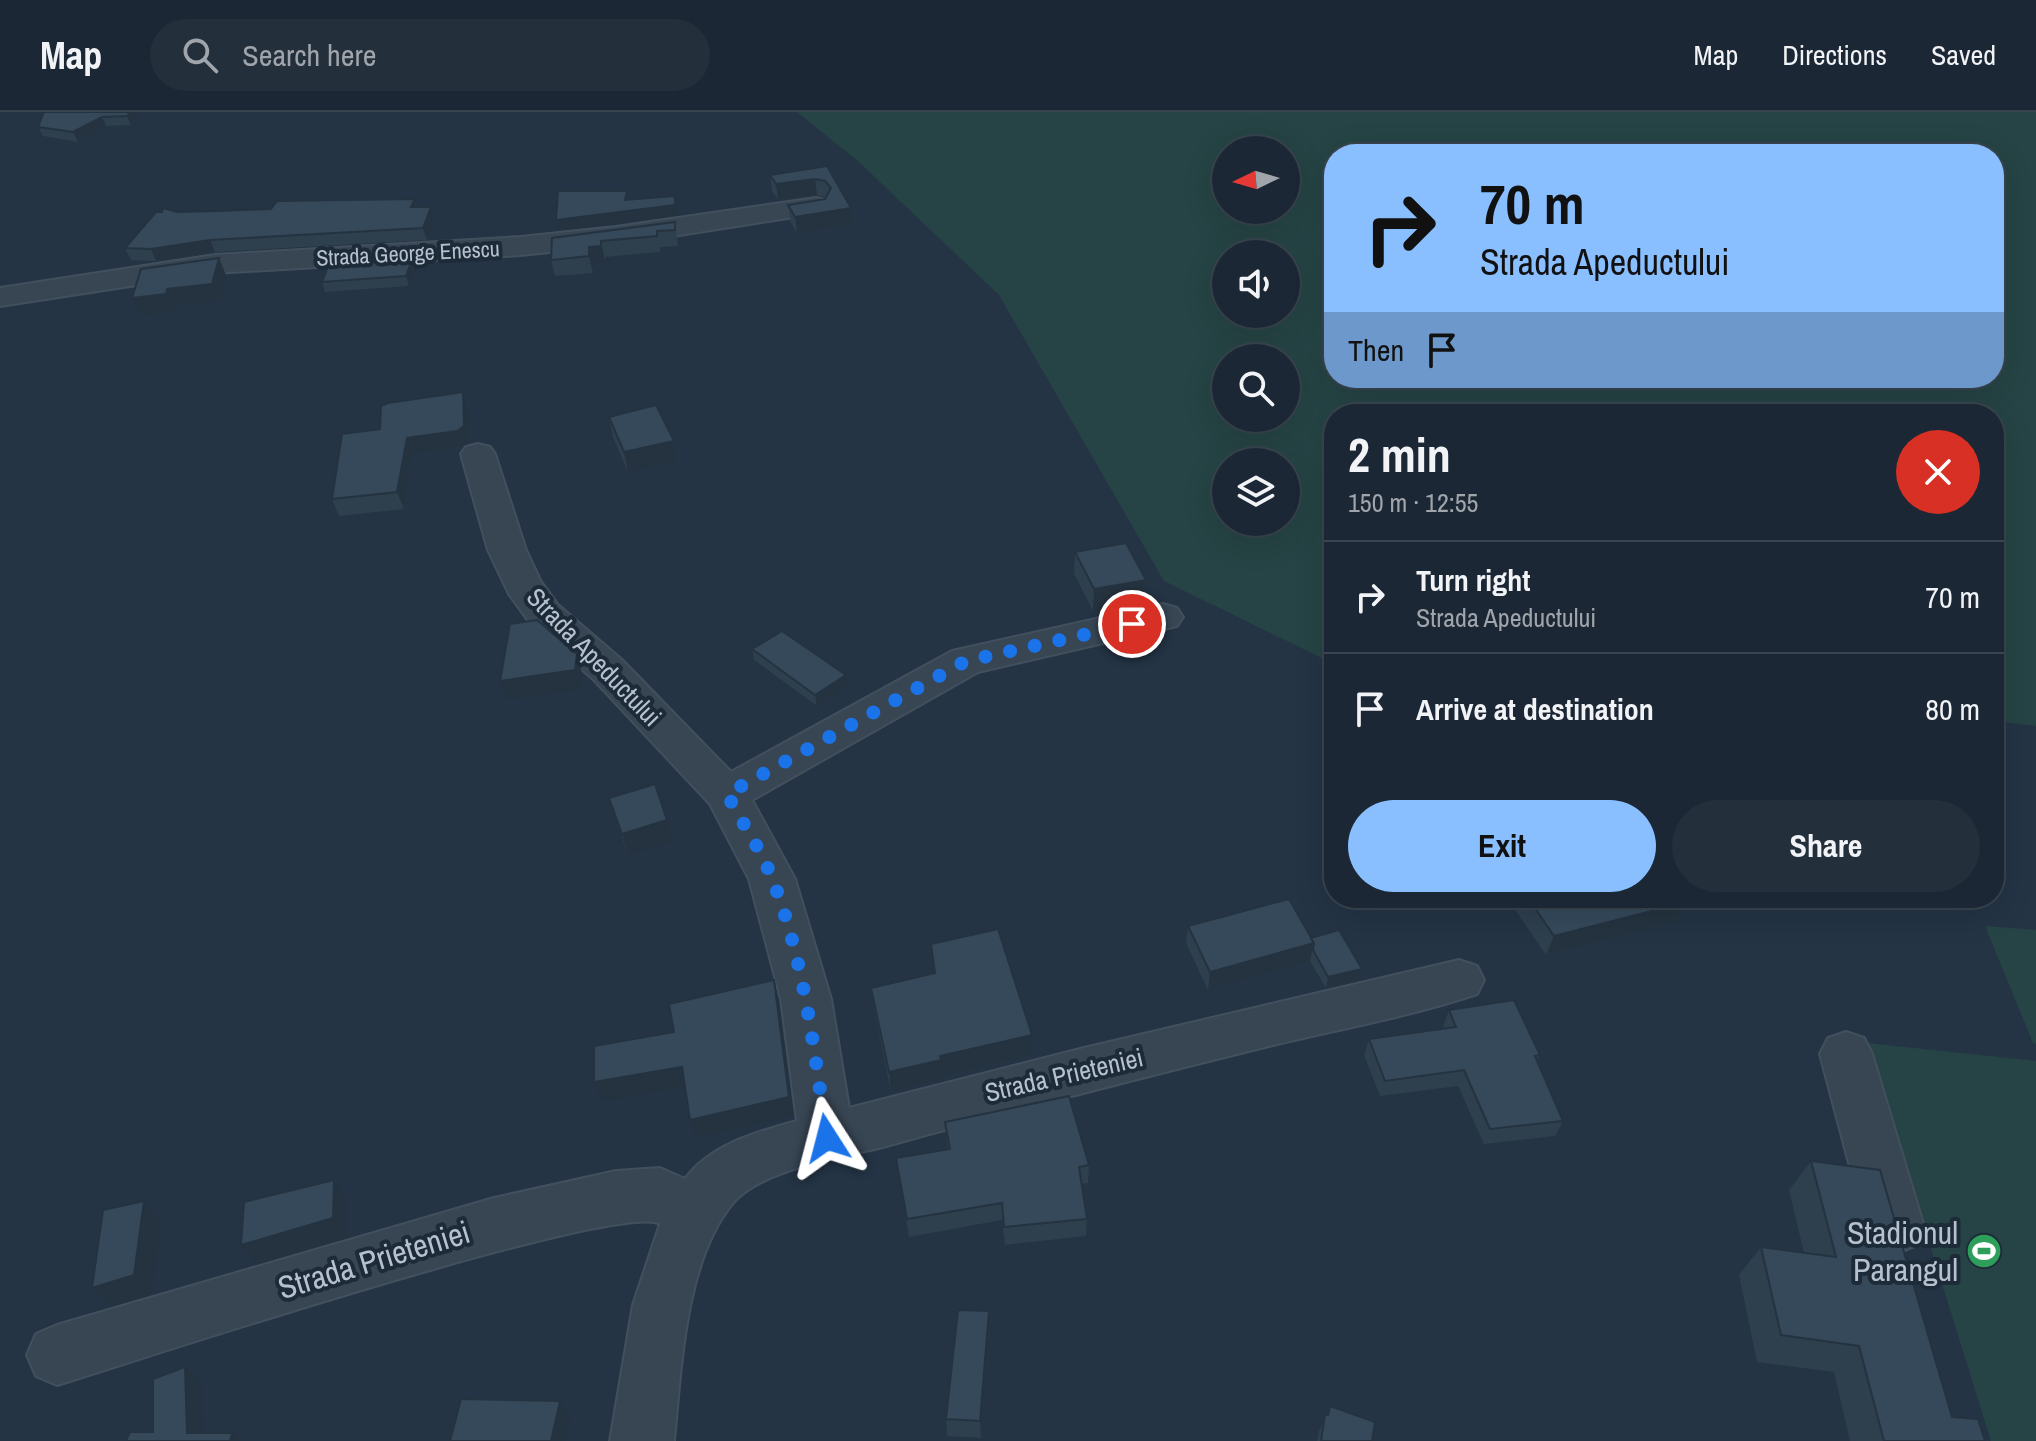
<!DOCTYPE html>
<html lang="en">
<head>
<meta charset="utf-8">
<style>
	body { margin:0; font-family:"Archivo Narrow",sans-serif; background:#242f3c; color:#f1f3f6; height:100vh; display:flex; flex-direction:column; font-size:30px; white-space:nowrap }
	* { box-sizing:border-box; margin:0 }
	p { font-size:26px; color:#a0a5ac }
	.icon { flex:none; width:44px; height:44px; fill:none; stroke:currentColor; stroke-width:2; stroke-linecap:round; stroke-linejoin:round }
	.map { position:relative; flex:1; overflow:hidden }
	.details { position:absolute; left:1324px; top:292px; width:680px; height:504px; display:flex; flex-direction:column; background:#1b2734; border-radius:32px; box-shadow:0 8px 32px #0002,0 0 0 2px #39444f }
	.details>* { flex:none }
	.top-card { position:absolute; left:1324px; top:32px; width:680px; height:244px; border-radius:32px; box-shadow:0 8px 32px #0002,0 0 0 2px #39444f; background:#89bfff; color:#111; overflow:hidden }
	.needle { width:52px; rotate:265deg }
	.tools { position:absolute; left:1212px; top:24px; display:grid; gap:16px }
	.tools a { display:grid; place-items:center; width:88px; height:88px; border-radius:50%; background:#1b2734; box-shadow:0 8px 32px #0002,0 0 0 2px #39444f; font-size:40px }
	.pin { position:absolute; display:grid; place-items:center; width:68px; height:68px; color:#fff; margin:-34px; border:4px solid #fff; border-radius:50%; box-shadow:0 2px 8px #0007 }
	.me { position:absolute; width:88px; margin:-44px; rotate:351deg; stroke-linejoin:round; filter:drop-shadow(0 0 6px #0008) }
	.turn { display:flex; align-items:center; gap:28px; height:168px; padding:0 24px; font-size:36px }
	.turn .icon { width:104px; height:104px; stroke-width:2.5 }
	.turn b { display:block; font-size:56px; line-height:68px }
	.then { display:flex; align-items:center; height:76px; padding:0 24px; background:#0003; gap:16px; font-size:30px }
	.round { display:grid; place-items:center; flex:none; width:84px; height:84px; border-radius:42px; background:#242f3c }
	.summary { display:flex; align-items:center; justify-content:space-between; height:136px; padding:0 24px }
	h1 { font-size:48px; font-weight:700; line-height:60px }
	.primary-button { display:flex; gap:16px; margin-top:auto; padding:16px 24px }
	.primary-button a { flex:1; height:92px; border-radius:48px; background:#89bfff; color:#111; font-size:32px; font-weight:700; line-height:92px; text-align:center }
	.primary-button a+a { background:#242f3c; color:#f1f3f6 }
	ul { padding:0; list-style:none }
	li { display:flex; align-items:center; gap:24px; height:112px; padding:0 24px; border-top:2px solid #39444f }
	li div { flex:1 }
	li b { display:block; font-size:30px }
	li em { font-style:normal }
	header { display:flex; align-items:center; gap:48px; box-sizing:border-box; height:112px; padding:0 40px; background:#1b2734; border-bottom:2px solid #39444f }
	header strong { font-size:38px }
	nav { display:flex; gap:44px; margin-inline-start:auto; font-size:28px }
	.search { width:560px; height:72px; background:#242f3c; display:flex; align-items:center; gap:20px; box-sizing:border-box; padding:0 28px; border-radius:44px; color:#a0a5ac; font-size:30px }
	.map>svg:first-child { display:block }
	.green { fill:#264445; fill-rule:evenodd }
	.lines { fill:none; stroke-linecap:round; stroke-linejoin:round }
	.minor-casing { stroke:#424f5d; stroke-width:4 }
	.minor { fill:#384654; fill-rule:evenodd }
	.wall { fill:#2e3f4e }
	.shaded-wall { fill:#253340 }
	.building { fill:#35495b; stroke:#253340; stroke-width:2 }
	.route { stroke:#1a73e8; stroke-width:14; stroke-dasharray:0 25.2 }
	.labels { text-anchor:middle; stroke-width:8; stroke-linejoin:round; paint-order:stroke }
	.far-street-label { font-size:22px; fill:#b6c1cd; stroke:#1d2b39 }
	.street-label { font-size:26px; fill:#b6c1cd; stroke:#1d2b39 }
	.near-poi-label { font-size:32px; fill:#b6c1cd; stroke:#1d2b39; text-anchor:end }
	.near-street-label { font-size:32px; fill:#b6c1cd; stroke:#1d2b39 }
</style>
</head>
<body>
<header>
<strong>Map</strong>
<div class="search"><svg class="icon" aria-label="search" viewBox="0 0 24 24"><circle cx="10" cy="10" r="6"/><path d="M15 15l6 6"/></svg>Search here</div>
<nav><a>Map</a><a>Directions</a><a>Saved</a></nav>
</header>
<div class="map">
<svg width="2036" height="1329" viewBox="0 0 2036 1329">
	<rect width="100%" height="100%" fill="#243445"/>
	<g class="green">
		<path d="M797,0h1239v614l-42,-5v-307h-660v250l-170,-83 -165,-286 -140,-133zM1226,38h60v60h-60zM1334,42h660v224h-660zM1226,142h60v60h-60zM1226,246h60v60h-60zM1226,350h60v60h-60z"/>
		<polygon points="1985,814 2036,818 2036,932 2033,931"/>
		<polygon points="1867,931 2036,949 2036,1329 1991,1329"/>
	</g>
	<g class="lines">
		<defs>
			<g id="minor">
				<polygon points="816,86 826,88 830,94 826,100 616,133 521,143 215,161 0,194 0,176 215,143 521,125 616,115"/>
				<path d="M478,332l12,3 5,7 31,96 15,32 17,23 64,55 109,112 221,-121 211,-47 14,4 6,9 -6,9 -199,46 -226,128 43,79 36,120 18,109 235,-60 375,-88 18,6 7,14 -7,14c-69,23 -142,36 -212,53 -125,31 -250,63 -375,98 -43,12 -128,23 -157,58 -48,57 -52,166 -59,238h-64l23,-136 27,-81c-40,-24 -527,138 -603,161l-21,-9 -9,-21 9,-21 21,-9 437,-127 122,-27 44,-3 25,11c26,-35 72,-47 112,-58l-16,-122 -32,-120 -39,-75 -116,-124 -64,-57 -21,-29 -21,-44 -27,-96 5,-7z"/>
				<polygon points="1846,920 1864,926 1872,942 1924,1115 1915,1134 1895,1142 1875,1134 1866,1115 1820,942 1828,926"/>
			</g>
		</defs>
		<use href="#minor" class="minor-casing"/>
		<use href="#minor" class="minor"/>
	</g>
	<g class="wall">
		<polygon points="44,0 140,0 131,13 106,14 78,30 43,24 38,15"/>
		<polygon points="827,54 851,96 853,112 797,121 790,109 788,93 825,87 826,85 817,83 778,88 772,79 770,63"/>
		<polygon points="417,95 435,107 427,128 215,140 156,149 131,148 125,136 177,100"/>
		<polygon points="675,110 678,134 660,135 660,140 605,145 605,150 593,151 593,161 555,164 551,148 552,126"/>
		<polygon points="417,152 409,174 325,180 322,170"/>
		<polygon points="463,280 468,296 469,331 462,335 412,342 404,397 339,404 332,387 380,317"/>
		<polygon points="609,305 674,329 677,349 628,360 613,325"/>
		<polygon points="1075,440 1146,468 1144,490 1093,499 1074,461"/>
		<polygon points="752,537 846,563 848,574 817,594 754,548"/>
		<polygon points="609,686 673,730 628,744"/>
		<polygon points="1507,786 1707,786 1685,794 1677,809 1546,843"/>
		<polygon points="1188,814 1311,826 1359,868 1326,876 1310,849 1208,878 1186,831"/>
		<polygon points="931,832 1032,923 1032,944 942,964 942,968 891,980 874,896 871,876 934,862"/>
		<polygon points="1449,898 1540,943 1537,948 1563,1009 1555,1024 1484,1032 1458,974 1380,984 1364,943 1369,927 1444,917 1443,915"/>
		<polygon points="945,1010 1089,1053 1088,1071 1081,1072 1087,1107 1086,1124 1005,1133 1002,1108 909,1125 896,1046 948,1037"/>
		<polygon points="1811,1049 1952,1305 1985,1329 1850,1329 1834,1260 1757,1250 1739,1163 1761,1135 1804,1141 1789,1078"/>
		<polygon points="989,1199 989,1217 981,1326 947,1324 946,1307"/>
		<polygon points="1330,1294 1372,1329 1317,1329 1319,1319"/>
	</g>
	<g class="shaded-wall">
		<polygon points="130,0 140,0 131,13 127,4"/>
		<polygon points="102,5 106,14 78,30 73,20"/>
		<polygon points="815,67 817,83 778,88 776,72"/>
		<polygon points="675,84 677,103 558,118 556,108"/>
		<polygon points="431,95 435,107 427,128 423,116"/>
		<polygon points="851,96 853,112 797,121 795,105"/>
		<polygon points="210,128 215,140 156,149 151,137"/>
		<polygon points="601,129 605,150 593,151 593,161 589,144 589,135"/>
		<polygon points="414,142 417,152 409,174 406,164"/>
		<polygon points="219,146 226,163 220,189 174,194 173,199 141,204 132,186"/>
		<polygon points="463,280 468,296 469,331 462,335 412,342 404,397 397,380 407,326"/>
		<polygon points="674,329 677,349 628,360 624,340"/>
		<polygon points="1146,468 1144,490 1093,499 1094,477"/>
		<polygon points="577,542 582,561 581,577 507,588 500,569"/>
		<polygon points="846,563 848,574 817,594 815,583"/>
		<polygon points="667,708 673,730 628,744 622,722"/>
		<polygon points="1676,786 1707,786 1685,794 1677,809 1546,843 1554,824"/>
		<polygon points="1314,831 1310,849 1208,878 1210,860"/>
		<polygon points="1362,857 1359,868 1326,876 1328,865"/>
		<polygon points="774,868 778,887 793,1003 695,1026 690,1008"/>
		<polygon points="1032,923 1032,944 942,964 942,968 891,980 889,960 940,944"/>
		<polygon points="682,955 688,974 602,989 594,970"/>
		<polygon points="334,1068 347,1087 347,1126 256,1152 241,1133"/>
		<polygon points="144,1089 161,1108 152,1182 111,1194 92,1176"/>
		<polygon points="989,1199 989,1217 981,1326 980,1309"/>
		<polygon points="185,1255 202,1272 204,1329 187,1321"/>
		<polygon points="560,1289 570,1306 565,1329 551,1329"/>
		<polygon points="232,1321 240,1329 230,1329"/>
	</g>
	<g class="building">
		<polygon points="44,0 130,0 127,4 102,5 73,20 38,15"/>
		<polygon points="827,54 851,96 795,105 788,93 825,87 831,76 825,69 815,67 776,72 770,63"/>
		<polygon points="558,79 627,79 625,88 675,84 675,93 556,108"/>
		<polygon points="415,87 411,95 431,95 423,116 210,128 151,137 125,136 156,100 162,100 163,96 177,100 217,99 271,97 277,89"/>
		<polygon points="675,110 675,118 657,119 657,124 601,129 601,134 589,135 589,144 551,148 552,126"/>
		<polygon points="414,142 406,164 322,170 331,147"/>
		<polygon points="219,146 212,172 167,177 166,182 132,186 141,157"/>
		<polygon points="463,280 464,314 457,319 407,326 397,380 332,387 342,322 380,317 381,294 388,291"/>
		<polygon points="656,293 674,329 624,340 609,305"/>
		<polygon points="1126,431 1146,468 1094,477 1075,440"/>
		<polygon points="537,508 577,542 575,558 500,569 510,512"/>
		<polygon points="782,519 846,563 815,583 752,537"/>
		<polygon points="655,672 667,708 622,722 609,686"/>
		<polygon points="1528,786 1684,786 1687,790 1554,824"/>
		<polygon points="1289,787 1314,831 1210,860 1188,814"/>
		<polygon points="998,817 1032,923 940,944 941,948 889,960 871,876 935,861 931,832"/>
		<polygon points="1339,818 1362,857 1328,865 1313,838 1314,831 1311,826"/>
		<polygon points="774,868 789,985 690,1008 682,955 594,970 594,934 674,920 669,892"/>
		<polygon points="1514,888 1540,943 1535,944 1563,1009 1490,1017 1464,958 1385,969 1369,927 1456,915 1449,898"/>
		<polygon points="1069,984 1089,1053 1079,1055 1087,1107 1004,1115 1002,1091 907,1107 896,1046 950,1037 945,1010"/>
		<polygon points="1811,1049 1880,1058 1952,1305 1978,1307 1985,1329 1884,1329 1859,1234 1781,1223 1761,1135 1836,1145"/>
		<polygon points="334,1068 333,1106 241,1133 244,1090"/>
		<polygon points="144,1089 134,1163 92,1176 103,1098"/>
		<polygon points="958,1198 989,1199 980,1309 946,1307"/>
		<polygon points="185,1255 187,1321 232,1321 230,1329 126,1329 130,1320 153,1320 153,1267"/>
		<polygon points="461,1287 560,1289 551,1329 450,1329"/>
		<polygon points="1330,1294 1375,1310 1372,1329 1321,1329 1325,1302 1328,1303"/>
	</g>
	<g class="lines">
		<path class="route" d="M827,1026c-13,-86 -22,-175 -54,-257 -11,-30 -31,-58 -46,-87l239,-133 166,-37"/>
	</g>
	<defs>
		<symbol id="stadium-disc" viewBox="-11 -11 22 22"><circle r="9.5" fill="#2e9e5b" stroke="#1d2b39"/><path d="M0-5a6.5 5 0 1 0 0 10a6.5 5 0 1 0 0-10ZM-3.5-1.8h7v3.6h-7Z" fill="#fff"/></symbol>
	</defs>
	<g fill-rule="evenodd">
		<use href="#stadium-disc" x="1964" y="1119" width="40" height="40"/>
	</g>
	<g class="labels">
		<g class="far-street-label">
			<text transform="translate(408 141) rotate(-3)" y="8">Strada George Enescu</text>
		</g>
		<g class="street-label">
			<text transform="translate(594 545) rotate(46)" y="9">Strada Apeductului</text>
			<text transform="translate(1064 963) rotate(-13)" y="9">Strada Prieteniei</text>
		</g>
		<g class="near-poi-label">
			<text x="1958" y="1132">Stadionul<tspan x="1958" dy="37">Parangul</tspan></text>
		</g>
		<g class="near-street-label">
			<text transform="translate(374 1148) rotate(-17)" y="11">Strada Prieteniei</text>
		</g>
	</g>
</svg>
<div class="tools">
<a><svg class="needle" viewBox="-14 -14 28 28"><path d="M0-13l5 13h-10z" fill="#e53935"/><path d="M0 13l5-13h-10z" fill="#a0a5ac"/></svg></a>
<a><svg class="icon" aria-label="sound" viewBox="0 0 24 24"><path d="M4 9h4l5-4v14l-5-4H4zM17 9q2 3 0 6"/></svg></a>
<a><svg class="icon" aria-label="search" viewBox="0 0 24 24"><circle cx="10" cy="10" r="6"/><path d="M15 15l6 6"/></svg></a>
<a><svg class="icon" aria-label="layers" viewBox="0 0 24 24"><path d="M12 4l9 5-9 5-9-5zM3 14l9 5 9-5"/></svg></a>
</div>
<div class="pin" style="left:1132px;top:512px;background:#d93025"><svg class="icon" aria-label="arrive" viewBox="0 0 24 24"><path d="M6 21V4h12l-3 4 3 4H6"/></svg></div>
<svg class="me" style="left:827px;top:1026px" viewBox="-20 -20 40 40"><path d="M0-17L14 15 0 8-14 15z" fill="#1a73e8" stroke="#fff" stroke-width="4"/></svg>
<div class="top-card">
<div class="turn"><svg class="icon" aria-label="right" viewBox="0 0 24 24"><path d="M7 20v-9h11M14 6l5 5-5 5"/></svg><div><b>70 m</b>Strada Apeductului</div></div>
<div class="then">Then<svg class="icon" aria-label="arrive" viewBox="0 0 24 24"><path d="M6 21V4h12l-3 4 3 4H6"/></svg></div>
</div>
<section class="details">
<div class="summary"><div><h1>2 min</h1><p>150 m · 12:55</p></div><a class="round" style="background:#d93025;color:#fff"><svg class="icon" aria-label="close" viewBox="0 0 24 24"><path d="M6 6l12 12M18 6L6 18"/></svg></a></div>
<ul>
<li><svg class="icon" aria-label="right" viewBox="0 0 24 24"><path d="M7 20v-9h11M14 6l5 5-5 5"/></svg><div><b>Turn right</b><p>Strada Apeductului</p></div><em>70 m</em></li>
<li><svg class="icon" aria-label="arrive" viewBox="0 0 24 24"><path d="M6 21V4h12l-3 4 3 4H6"/></svg><div><b>Arrive at destination</b></div><em>80 m</em></li>
</ul>
<div class="primary-button"><a>Exit</a><a>Share</a></div>
</section>
</div>
</body>
</html>
